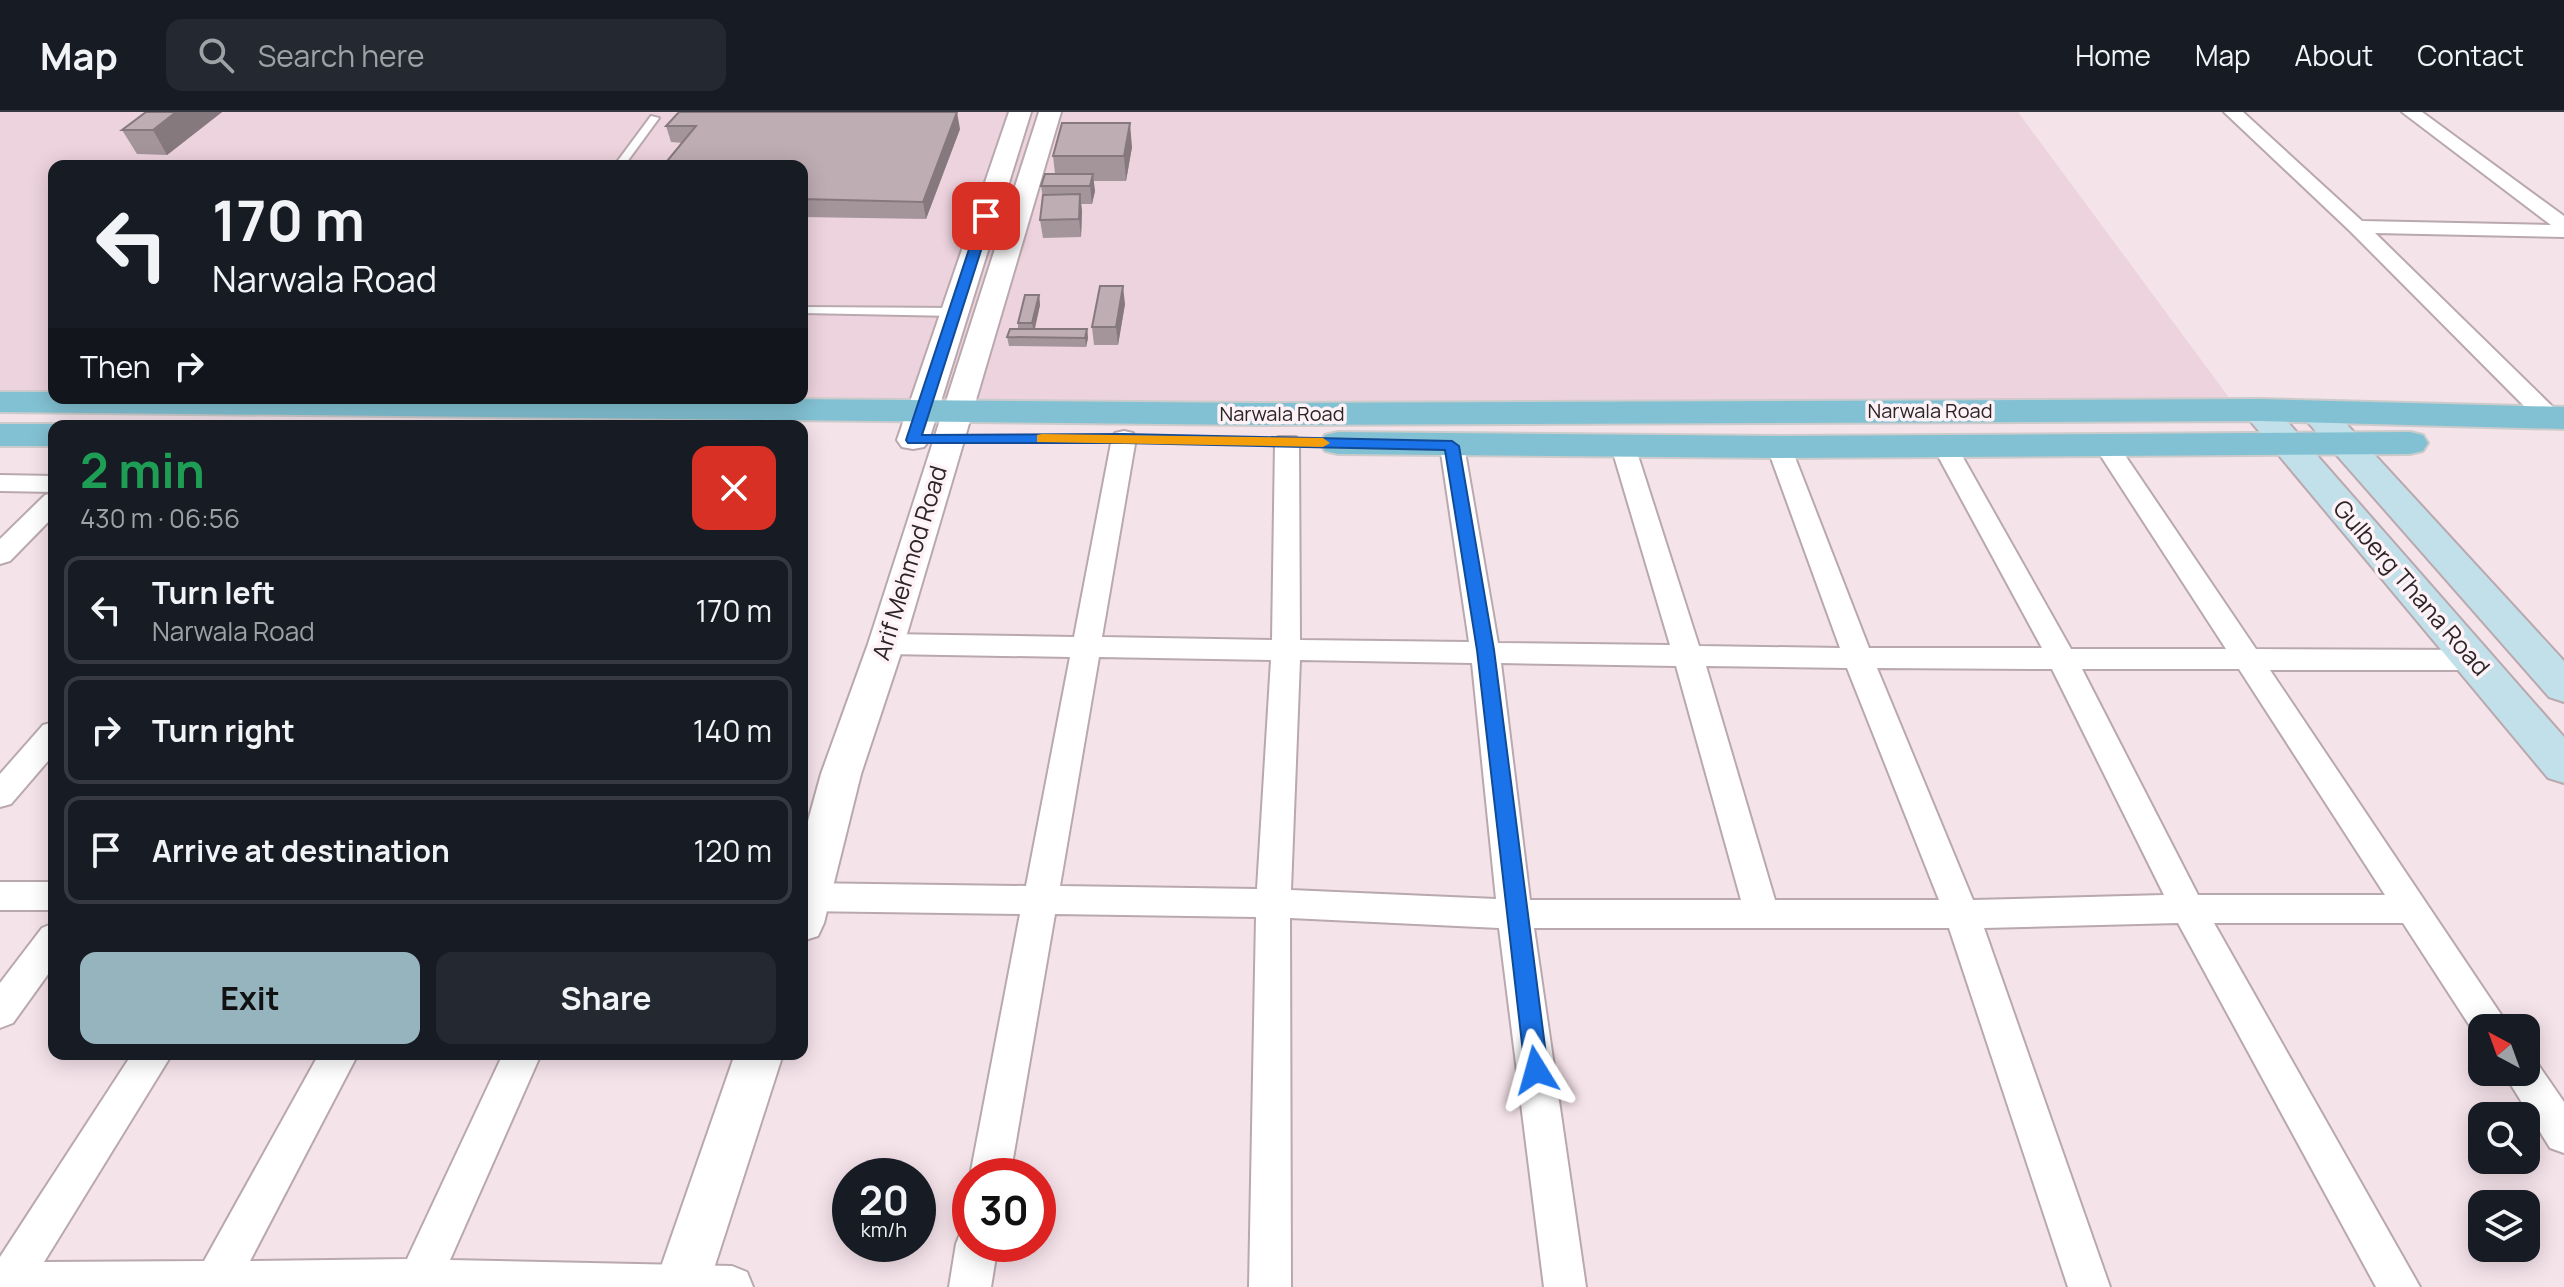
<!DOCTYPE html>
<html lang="en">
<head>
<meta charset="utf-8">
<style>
	body { margin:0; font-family:Manrope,sans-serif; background:#242831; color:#f1f3f6; height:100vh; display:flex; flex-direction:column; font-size:30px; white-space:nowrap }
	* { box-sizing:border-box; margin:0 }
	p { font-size:26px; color:#9ea1a6 }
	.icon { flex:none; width:44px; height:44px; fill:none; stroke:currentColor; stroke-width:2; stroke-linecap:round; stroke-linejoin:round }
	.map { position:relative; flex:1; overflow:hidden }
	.drawer { position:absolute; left:48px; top:308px; width:760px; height:640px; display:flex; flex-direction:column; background:#171b24; border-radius:16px; box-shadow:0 4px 20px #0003 }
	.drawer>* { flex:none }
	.top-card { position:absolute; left:48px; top:48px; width:760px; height:244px; border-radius:16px; box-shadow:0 4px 20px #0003; background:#171b24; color:#f1f3f6; overflow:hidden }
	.needle { width:52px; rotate:319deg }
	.tools { position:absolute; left:2468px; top:902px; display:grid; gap:16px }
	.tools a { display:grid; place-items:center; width:72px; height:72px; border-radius:16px; background:#171b24; box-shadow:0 4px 20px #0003; font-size:40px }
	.speed { position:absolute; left:832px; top:1046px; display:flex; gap:16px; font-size:40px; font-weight:700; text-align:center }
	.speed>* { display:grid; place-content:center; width:104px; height:104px; border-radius:50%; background:#171b24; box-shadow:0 4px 20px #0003; line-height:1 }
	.speed small { font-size:20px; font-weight:400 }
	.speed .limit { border:12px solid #d22; background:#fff; color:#111 }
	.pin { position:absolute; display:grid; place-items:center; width:68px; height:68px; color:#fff; margin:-34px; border-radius:16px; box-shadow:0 4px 12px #0006 }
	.me { position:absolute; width:88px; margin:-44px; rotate:352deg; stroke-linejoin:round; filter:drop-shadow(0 0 6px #0008) }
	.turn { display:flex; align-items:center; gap:28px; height:168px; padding:0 32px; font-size:36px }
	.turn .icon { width:104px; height:104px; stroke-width:2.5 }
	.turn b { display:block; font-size:56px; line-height:68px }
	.then { display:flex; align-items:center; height:76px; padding:0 32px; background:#0003; gap:16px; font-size:30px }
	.round { display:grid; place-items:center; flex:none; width:84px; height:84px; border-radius:16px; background:#242831 }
	.summary { display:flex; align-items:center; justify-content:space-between; height:136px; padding:0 32px }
	h1 { font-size:48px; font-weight:700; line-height:60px; color:#1e9e55 }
	.button { display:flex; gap:16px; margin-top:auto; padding:16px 32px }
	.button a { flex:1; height:92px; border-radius:16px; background:#95b4be; color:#111; font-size:32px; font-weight:700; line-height:92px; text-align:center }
	.button a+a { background:#242831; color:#f1f3f6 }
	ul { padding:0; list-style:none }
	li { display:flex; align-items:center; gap:24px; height:108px; margin:0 16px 12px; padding:0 16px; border:4px solid #363941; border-radius:16px }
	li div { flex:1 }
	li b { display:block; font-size:30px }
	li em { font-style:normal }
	header { display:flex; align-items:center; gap:48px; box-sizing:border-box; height:112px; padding:0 40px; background:#171b24; border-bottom:2px solid #363941 }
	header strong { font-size:38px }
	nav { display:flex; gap:44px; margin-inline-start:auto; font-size:28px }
	.search { width:560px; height:72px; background:#242831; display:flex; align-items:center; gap:20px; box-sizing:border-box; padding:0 28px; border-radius:16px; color:#9ea1a6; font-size:30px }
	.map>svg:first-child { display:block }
	.built { fill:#edd3dd }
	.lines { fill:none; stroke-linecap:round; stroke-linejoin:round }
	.service-casing { stroke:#b9a8ae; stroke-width:4 }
	.minor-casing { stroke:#b9a8ae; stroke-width:4 }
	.tertiary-casing { stroke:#b9a8ae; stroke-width:4 }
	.secondary-casing { stroke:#b9a8ae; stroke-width:4 }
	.primary-casing { stroke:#cccbcb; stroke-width:4 }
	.service { fill:#fff; fill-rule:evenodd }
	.minor { fill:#fff; fill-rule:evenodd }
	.tertiary { fill:#fff; fill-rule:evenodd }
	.secondary { fill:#c1e0e9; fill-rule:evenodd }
	.primary { fill:#82c1d3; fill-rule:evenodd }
	.wall { fill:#a4959b }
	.shaded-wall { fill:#86797e }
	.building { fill:#bfadb4; stroke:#86797e; stroke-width:2 }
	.route { fill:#1a73e8; stroke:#114b97; stroke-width:2 }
	.slow { fill:#f59e0b }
	.labels { text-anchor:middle; stroke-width:7; stroke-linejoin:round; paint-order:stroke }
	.far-street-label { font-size:20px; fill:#2b2527; stroke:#fef2f7 }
	.street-label { font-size:24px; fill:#2b2527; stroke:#fef2f7 }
</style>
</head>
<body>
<header>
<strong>Map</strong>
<div class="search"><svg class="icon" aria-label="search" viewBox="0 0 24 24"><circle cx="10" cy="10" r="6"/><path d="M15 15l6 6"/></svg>Search here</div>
<nav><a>Home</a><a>Map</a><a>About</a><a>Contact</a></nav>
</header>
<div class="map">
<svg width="2564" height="1175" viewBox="0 0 2564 1175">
	<rect width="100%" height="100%" fill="#f5e3ea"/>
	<polygon class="built" points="0,0 2018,0 2236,295 627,286 802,286 802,54 54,54 54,283 0,283"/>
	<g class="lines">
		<defs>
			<g id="service">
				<polygon points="651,4 659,6 624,54 614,54"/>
				<polygon points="802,195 955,196 961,200 955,204 802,201"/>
			</g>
			<g id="minor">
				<polygon points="2224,0 2243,0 2362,109 2551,113 2402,0 2422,0 2564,104 2564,125 2375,121 2559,301 2562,306 2559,311 2541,311 2350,119"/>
				<path d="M1124,319l9,2 3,5 -34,199 170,3 3,-198 3,-5h18l3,5 1,198 169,2 -29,-196 3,-5h18l3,5 34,197 172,2 -59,-199 3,-5h18l3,5 64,200 141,2 -73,-201 3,-5h18l3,5 78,201h173l-110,-203 3,-5h18l3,5 115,204h155l-133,-205 3,-5h18l142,210 218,1 10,3 5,7 -5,7 -10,3h-204l240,358h-28v13l-3,-1 -76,-117h-189l206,364h-44l-198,-364 -194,5 126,359h-42l-119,-359h-415l52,359h-42l-45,-359 -209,-10 1,369h-42l7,-370 -201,-3 -45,262h-40l50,-262 -218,-3v-28l224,3 44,-229 -184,-3 -10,-3 -4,-7 4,-7 10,-3 188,3 38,-199 3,-5zM1099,545l172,3 -14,229 -197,-3zM1300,548l172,3 24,236 -205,-9zM1501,551l175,3 65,234h-211zM1706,554l141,2 92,232h-164zM1877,556l175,1 112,226 -191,5zM2082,557h157l146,226h-187z"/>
				<polygon points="0,363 54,364 54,380 0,379"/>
				<polygon points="54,381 54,404 10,449 0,452 0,427 45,383"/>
				<polygon points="54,610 54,642 11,692 0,695 0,662 43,613"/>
				<rect x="0" y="770" width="54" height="28"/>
				<polygon points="54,811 54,854 13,911 0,916 0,871 42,816"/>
				<polygon points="132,942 172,942 44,1150 204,1149 319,942 358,942 250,1149 407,1147 503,942 541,942 450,1148 732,1154 747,1160 753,1175 0,1175 0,1145"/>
				<polygon points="2526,944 2535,948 2564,990 2564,1041 2550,1036 2503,960 2526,960"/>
				<polygon points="970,1114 970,1132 998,1132 991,1175 949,1175 956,1132 962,1117"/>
			</g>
			<g id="tertiary">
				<polygon points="1009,0 1031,0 929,328 924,335 913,337 902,335 897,328"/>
				<polygon points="1039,0 1061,0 904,532 861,662 824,811 818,824 802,829 802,731 821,662 868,532"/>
				<polygon points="735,942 783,942 708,1175 654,1175"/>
			</g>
			<g id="secondary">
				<polygon points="2259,288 2271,291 2564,625 2564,671 2548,666 2247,305 2242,298 2247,291"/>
				<polygon points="2317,290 2329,293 2564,549 2564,590 2549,585 2305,307 2300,300 2305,293"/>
			</g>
			<g id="primary">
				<polygon points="0,280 54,280 54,286 685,286 1259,291 2259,287 2564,295 2564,317 2259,309 1259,313 0,300"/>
				<polygon points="0,312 54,312 61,314 54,314 54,334 0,334"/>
				<polygon points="1338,320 1779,324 2410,320 2423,323 2428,331 2423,339 2410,342 1779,346 1338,342 1325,339 1320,331 1325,323"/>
			</g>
		</defs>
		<use href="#service" class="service-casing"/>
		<use href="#minor" class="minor-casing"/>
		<use href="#tertiary" class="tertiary-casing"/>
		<use href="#secondary" class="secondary-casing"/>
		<use href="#primary" class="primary-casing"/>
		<use href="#service" class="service"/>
		<use href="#minor" class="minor"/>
		<use href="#tertiary" class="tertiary"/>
		<use href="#secondary" class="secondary"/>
		<use href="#primary" class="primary"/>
	</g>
	<g class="wall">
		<polygon points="146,0 222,0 167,43 137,42 122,18"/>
		<polygon points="666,14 960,17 926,107 802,105 802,54 683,31 671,30"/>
		<polygon points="1132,35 1126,69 1093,69 1095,79 1092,92 1081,92 1082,99 1081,125 1043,126 1040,108 1043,86 1041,74 1055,62 1053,44"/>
		<polygon points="1039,183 1040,193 1034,217 1087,217 1088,226 1086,235 1009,234 1007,225 1018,217 1018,211"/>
		<polygon points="1125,192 1118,233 1094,233 1092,215"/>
	</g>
	<g class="shaded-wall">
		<polygon points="176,0 222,0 167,43 153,18"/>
		<polygon points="957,0 960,17 926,107 923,90"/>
		<polygon points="1130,11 1132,35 1126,69 1124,44"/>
		<polygon points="1093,62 1095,79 1092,92 1090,74"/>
		<polygon points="1080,82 1082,99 1081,125 1079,107"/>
		<polygon points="1123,174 1125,192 1118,233 1116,215"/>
		<polygon points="1039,183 1040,193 1034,221 1032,211"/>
		<polygon points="1087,217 1088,226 1086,235 1085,226"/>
	</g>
	<g class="building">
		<polygon points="146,0 176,0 153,18 122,18"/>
		<polygon points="679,0 957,0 923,90 802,87 802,54 663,54 696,14 666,14"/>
		<polygon points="1062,11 1130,11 1124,44 1053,44"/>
		<polygon points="1045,62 1093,62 1090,74 1041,74"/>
		<polygon points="1080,82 1079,107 1040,108 1043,83"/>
		<polygon points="1100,174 1123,174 1116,215 1092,215"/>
		<polygon points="1025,183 1039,183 1032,211 1018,211"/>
		<polygon points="1010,217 1087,217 1085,226 1007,225"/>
	</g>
	<polygon class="route" points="986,100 992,104 922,323 1124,322 1452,329 1459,334 1494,538 1548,958 1544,965 1536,968 1528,965 1525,958 1477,538 1445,338 1124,331 908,331 906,328 980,104"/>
	<polygon class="slow" points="1042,322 1323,326 1330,331 1323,335 1037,330 1037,323"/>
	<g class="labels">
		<g class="far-street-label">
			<text x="1930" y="306">Narwala Road</text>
			<text x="1282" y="309">Narwala Road</text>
		</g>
		<g class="street-label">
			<text transform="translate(910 451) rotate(-73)" y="8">Arif Mehmod Road</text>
			<text transform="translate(2411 476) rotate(49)" y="8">Gulberg Thana Road</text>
		</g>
	</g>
</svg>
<div class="tools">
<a><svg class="needle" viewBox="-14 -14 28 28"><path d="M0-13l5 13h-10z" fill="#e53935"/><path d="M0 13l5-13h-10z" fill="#9ea1a6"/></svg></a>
<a><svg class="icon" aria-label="search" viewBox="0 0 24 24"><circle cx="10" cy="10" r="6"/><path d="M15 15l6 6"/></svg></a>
<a><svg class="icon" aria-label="layers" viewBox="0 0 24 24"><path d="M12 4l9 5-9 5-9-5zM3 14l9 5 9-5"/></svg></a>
</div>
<div class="speed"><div>20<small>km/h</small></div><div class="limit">30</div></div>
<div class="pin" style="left:986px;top:104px;background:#d93025"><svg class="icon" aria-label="arrive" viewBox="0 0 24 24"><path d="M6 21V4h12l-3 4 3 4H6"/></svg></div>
<svg class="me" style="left:1536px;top:958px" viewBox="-20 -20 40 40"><path d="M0-17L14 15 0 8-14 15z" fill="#1a73e8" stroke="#fff" stroke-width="4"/></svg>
<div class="top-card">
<div class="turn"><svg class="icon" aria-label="left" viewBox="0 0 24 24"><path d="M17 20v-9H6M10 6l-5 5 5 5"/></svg><div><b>170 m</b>Narwala Road</div></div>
<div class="then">Then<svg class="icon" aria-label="right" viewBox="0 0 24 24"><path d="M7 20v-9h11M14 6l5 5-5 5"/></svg></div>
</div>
<section class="drawer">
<div class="summary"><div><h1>2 min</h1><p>430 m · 06:56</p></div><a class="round" style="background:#d93025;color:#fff"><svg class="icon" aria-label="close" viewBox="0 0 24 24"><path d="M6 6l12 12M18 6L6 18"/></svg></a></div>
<ul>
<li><svg class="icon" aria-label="left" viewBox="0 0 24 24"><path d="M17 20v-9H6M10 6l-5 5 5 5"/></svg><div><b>Turn left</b><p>Narwala Road</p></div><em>170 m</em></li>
<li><svg class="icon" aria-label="right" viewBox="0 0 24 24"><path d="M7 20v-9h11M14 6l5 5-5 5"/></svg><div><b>Turn right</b></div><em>140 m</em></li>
<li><svg class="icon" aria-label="arrive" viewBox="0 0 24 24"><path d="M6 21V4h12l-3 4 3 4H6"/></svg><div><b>Arrive at destination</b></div><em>120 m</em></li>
</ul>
<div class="button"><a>Exit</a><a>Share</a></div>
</section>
</div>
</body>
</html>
